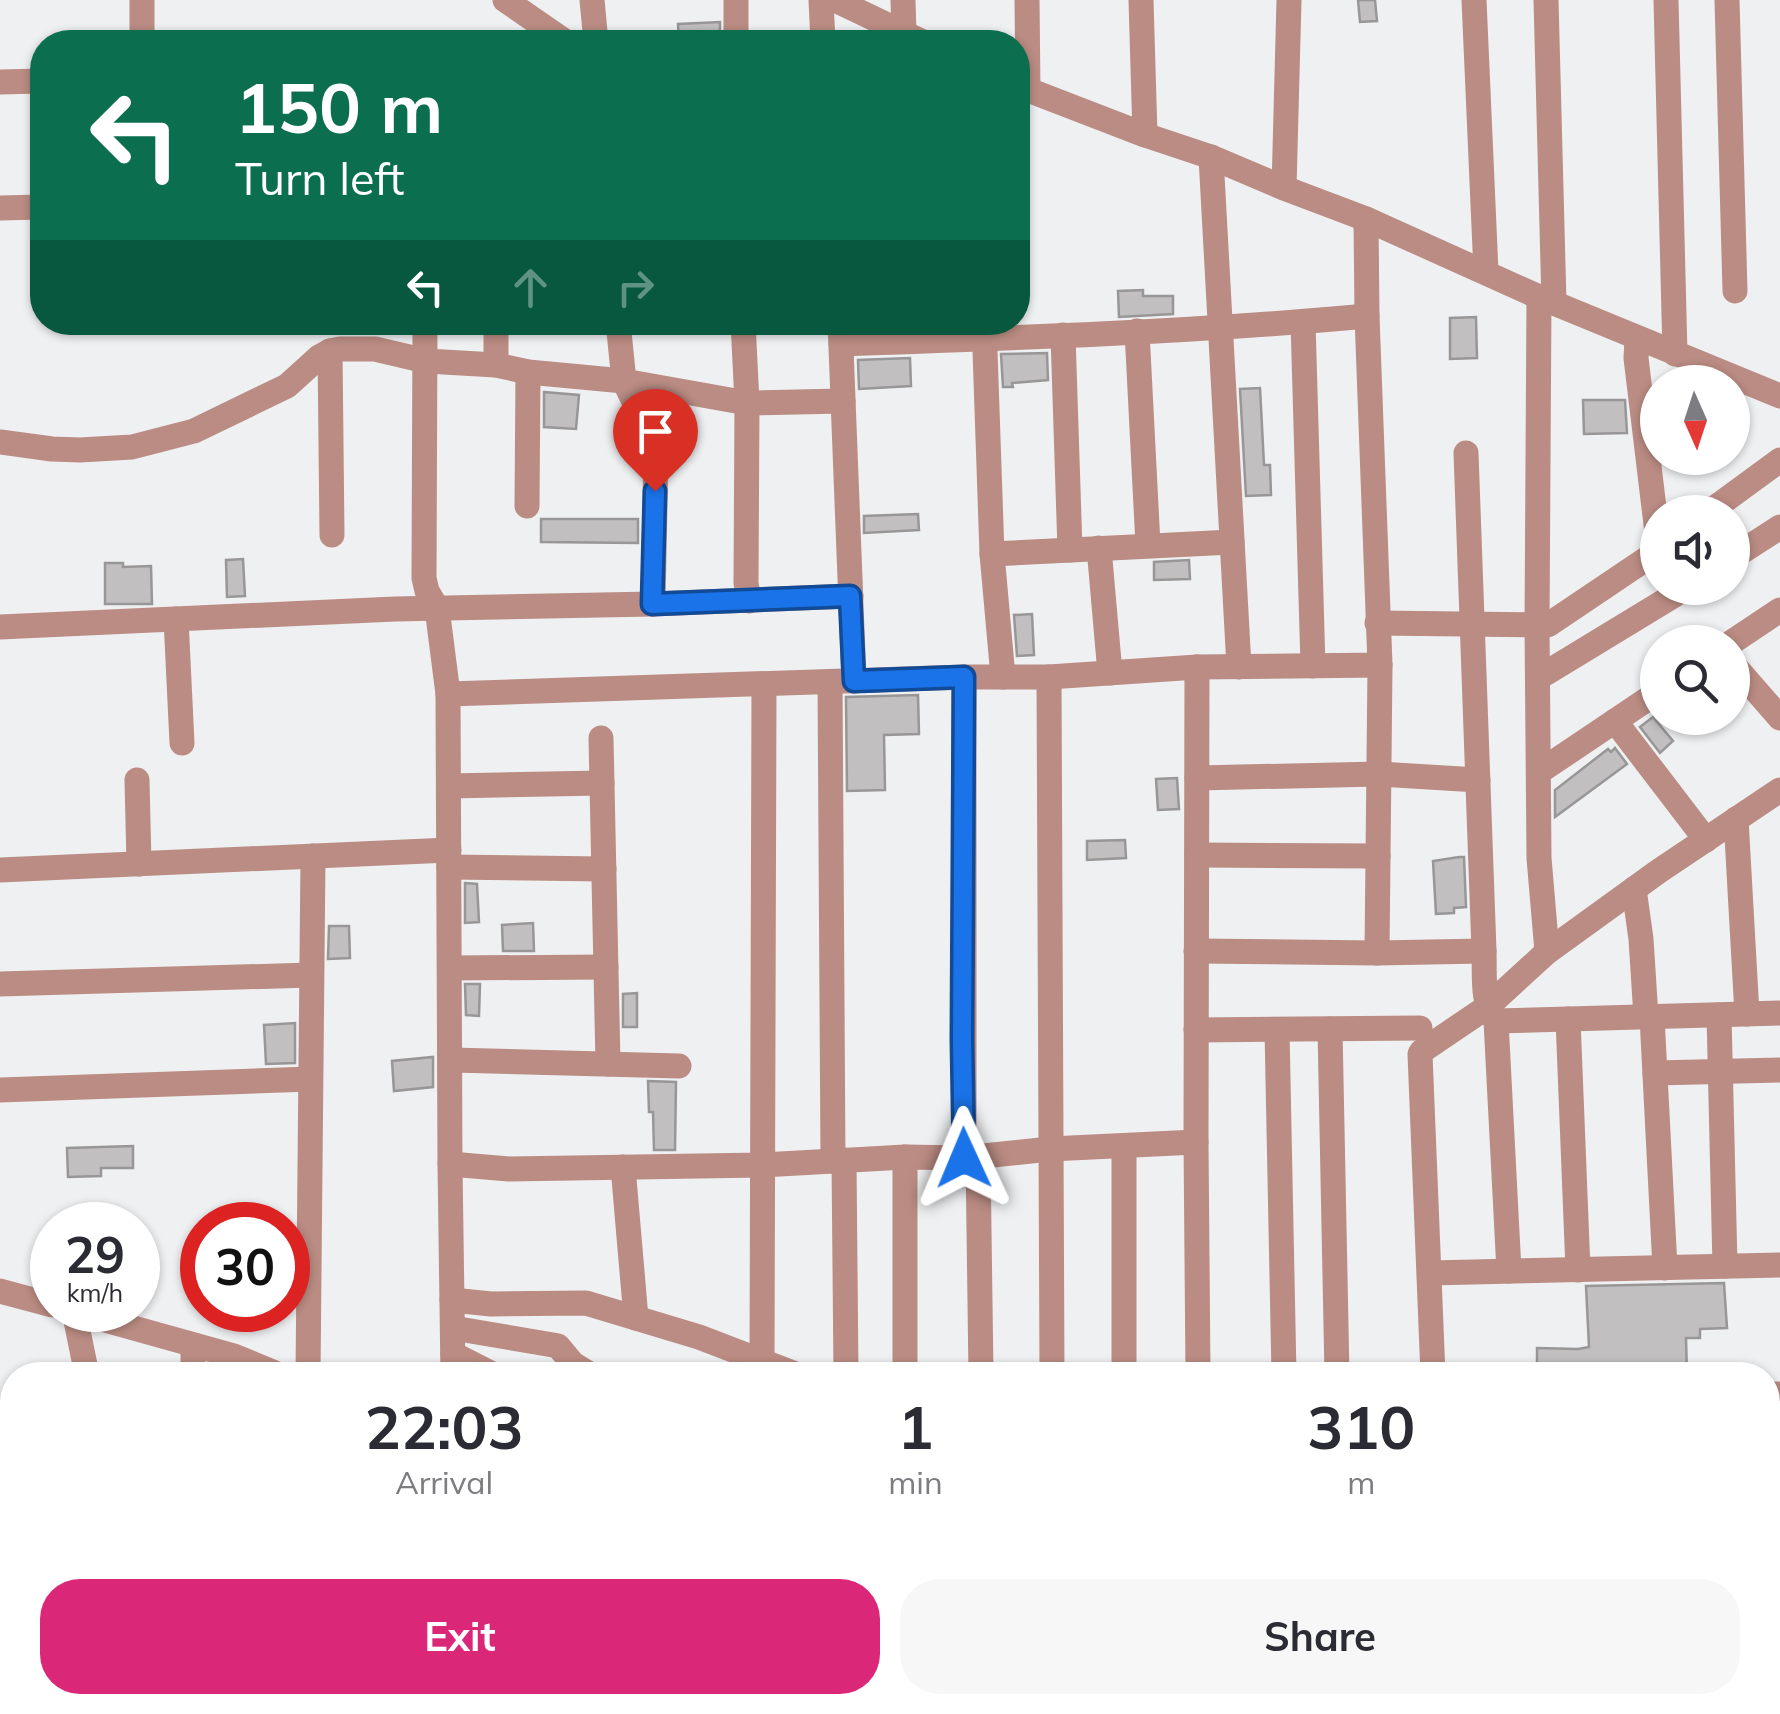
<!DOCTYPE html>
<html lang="en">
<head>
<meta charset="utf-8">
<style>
	body { margin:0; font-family:Mulish,sans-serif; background:#f7f7f7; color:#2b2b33; height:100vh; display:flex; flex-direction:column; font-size:38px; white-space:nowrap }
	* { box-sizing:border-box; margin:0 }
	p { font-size:32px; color:#7c7c81 }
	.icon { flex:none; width:55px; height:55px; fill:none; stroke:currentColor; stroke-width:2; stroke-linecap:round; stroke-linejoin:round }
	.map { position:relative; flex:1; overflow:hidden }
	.side { position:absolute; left:0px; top:1362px; width:1780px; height:352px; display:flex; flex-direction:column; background:#fff; border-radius:40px 40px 0 0; box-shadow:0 2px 8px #0004 }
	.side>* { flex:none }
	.guide { position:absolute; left:30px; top:30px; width:1000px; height:305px; border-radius:40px; box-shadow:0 2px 8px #0004; background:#0b6e4f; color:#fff; overflow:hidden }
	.needle { width:65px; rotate:177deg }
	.buttons { position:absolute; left:1640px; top:365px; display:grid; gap:20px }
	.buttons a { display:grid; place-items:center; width:110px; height:110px; border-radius:50%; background:#fff; box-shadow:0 2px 8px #0004; font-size:50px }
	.speed { position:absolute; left:30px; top:1202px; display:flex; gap:20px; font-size:50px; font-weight:700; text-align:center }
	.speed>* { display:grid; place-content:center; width:130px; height:130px; border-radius:50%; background:#fff; box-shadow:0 2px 8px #0004; line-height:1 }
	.speed small { font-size:25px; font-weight:400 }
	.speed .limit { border:15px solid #d22; background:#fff; color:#111 }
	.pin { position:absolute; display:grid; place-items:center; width:85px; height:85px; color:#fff; margin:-102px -42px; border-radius:50% 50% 50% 0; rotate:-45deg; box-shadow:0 0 10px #0007 }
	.pin .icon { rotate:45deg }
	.me { position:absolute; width:110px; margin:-55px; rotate:359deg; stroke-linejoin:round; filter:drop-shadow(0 0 8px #0008) }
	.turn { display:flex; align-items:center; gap:35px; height:210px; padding:0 40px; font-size:45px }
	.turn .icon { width:130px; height:130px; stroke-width:2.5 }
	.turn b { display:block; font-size:70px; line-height:85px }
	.lanes { display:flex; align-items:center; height:95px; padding:0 40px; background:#0003; justify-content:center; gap:50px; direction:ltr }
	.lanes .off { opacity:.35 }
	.eta { display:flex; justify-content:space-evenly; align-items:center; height:170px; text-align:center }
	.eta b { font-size:60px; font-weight:700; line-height:70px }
	.action { display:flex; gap:20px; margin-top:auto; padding:20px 40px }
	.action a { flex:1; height:115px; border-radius:40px; background:#db2777; color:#fff; font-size:40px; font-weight:700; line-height:115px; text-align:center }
	.action a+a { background:#f7f7f7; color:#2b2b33 }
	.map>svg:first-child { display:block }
	.building { fill:#c2bfc0; stroke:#989696; stroke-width:2.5 }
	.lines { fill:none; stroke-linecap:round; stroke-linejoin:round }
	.minor { stroke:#ba8c83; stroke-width:25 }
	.route-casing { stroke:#114b97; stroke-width:25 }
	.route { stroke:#1a73e8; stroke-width:18 }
</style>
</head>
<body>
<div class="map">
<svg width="1780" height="1714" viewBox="0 0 1780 1714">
	<rect width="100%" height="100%" fill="#eff0f2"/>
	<g class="building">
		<polygon points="1358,0 1375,0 1377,21 1360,22"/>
		<polygon points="720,22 720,42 679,42 678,24"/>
		<polygon points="1143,290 1143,296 1173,296 1173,314 1119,317 1118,291"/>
		<polygon points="1476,317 1477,358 1450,359 1450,318"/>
		<polygon points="1047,353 1048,380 1012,383 1013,387 1003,387 1001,354"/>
		<polygon points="910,358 911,386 859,389 858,360"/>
		<polygon points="1260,388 1264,465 1270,465 1271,495 1246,496 1240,389"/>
		<polygon points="544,392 579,395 576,429 544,427"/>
		<polygon points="1583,400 1625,400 1627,433 1584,434"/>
		<polygon points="918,514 919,530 864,533 864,516"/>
		<polygon points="541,519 638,519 638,543 541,542"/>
		<polygon points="243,559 245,596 227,597 226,560"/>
		<polygon points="1189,560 1190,579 1154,580 1154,562"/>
		<polygon points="105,563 123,563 123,567 151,566 152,604 105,604"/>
		<polygon points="1032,614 1034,655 1017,656 1014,615"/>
		<polygon points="918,695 919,734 884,735 885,790 847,791 846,697"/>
		<polygon points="1653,717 1673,741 1660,753 1640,727"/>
		<polygon points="1615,748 1627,764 1555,817 1555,790 1608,749 1611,752"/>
		<polygon points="1177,778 1179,809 1158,810 1156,779"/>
		<polygon points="1125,840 1126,858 1087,860 1087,841"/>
		<polygon points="1459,857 1464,857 1466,907 1454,908 1454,913 1436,914 1433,861"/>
		<polygon points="465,883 477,884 479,922 465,923"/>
		<polygon points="533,923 534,951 503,951 502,925"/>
		<polygon points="329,926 349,926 350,958 328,959"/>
		<polygon points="465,984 480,984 479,1016 466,1015"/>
		<polygon points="637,993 637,1027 623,1027 623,994"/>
		<polygon points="295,1023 295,1063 266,1064 264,1025"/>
		<polygon points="433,1057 433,1087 394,1091 392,1061"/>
		<polygon points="648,1081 676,1082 675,1150 654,1150 653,1112 649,1112"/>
		<polygon points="133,1146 133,1168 101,1168 101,1176 68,1177 67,1148"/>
		<polygon points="1724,1283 1727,1328 1700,1329 1700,1338 1686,1338 1687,1375 1537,1375 1537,1348 1578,1349 1589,1347 1586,1286"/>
	</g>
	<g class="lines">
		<g class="minor">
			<polyline points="142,0 142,42"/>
			<polyline points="505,0 566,42"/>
			<polyline points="592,0 596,42"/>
			<polyline points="736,0 736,42"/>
			<polyline points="821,0 823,42"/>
			<polyline points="835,0 923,42"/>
			<polyline points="903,0 904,33"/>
			<polyline points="1027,0 1028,91"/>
			<polyline points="1141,0 1145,135"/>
			<polyline points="1474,0 1486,272"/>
			<polyline points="1546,0 1554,303"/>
			<polyline points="1666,0 1675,354"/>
			<polyline points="1727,0 1735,291"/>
			<polyline points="0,82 42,81"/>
			<polyline points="1018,86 1145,135 1211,157 1284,188 1366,219 1539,297 1780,396"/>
			<polyline points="1211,157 1239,667"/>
			<polyline points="1284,188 1289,0"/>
			<polyline points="0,208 42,207"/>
			<polyline points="1366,219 1367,316"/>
			<polyline points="1539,297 1537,626 1539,858 1547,952"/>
			<path d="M425,322l-1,256 3,13 10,17 11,86 516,-17h85l148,-10 183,-2 -13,-349c-174,16 -350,22 -526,28"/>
			<polyline points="496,322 496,365"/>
			<polyline points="743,322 747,403 746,583 749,601"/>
			<polyline points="840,322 854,681"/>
			<polyline points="984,322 992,554 1003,677"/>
			<polyline points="1303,322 1313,666"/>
			<polyline points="1137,331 1148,545"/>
			<polyline points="1063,335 1070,550"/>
			<polyline points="1637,339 1636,358 1658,541"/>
			<polyline points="330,351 332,535"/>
			<polyline points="0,442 52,449 80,450 132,447 194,431 287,386 319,357 330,351 340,349 375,349 426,361 496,365 528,372 624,381 747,403 843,401"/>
			<path d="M1466,453l18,498c1,23 -3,53 12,70l284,-8"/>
			<polyline points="527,506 528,372"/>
			<polyline points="1709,512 1780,460"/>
			<polyline points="1099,548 1110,673"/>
			<polyline points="992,554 1232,542"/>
			<polyline points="1732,558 1780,527"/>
			<polyline points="653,604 851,596"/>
			<polyline points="176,619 182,743"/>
			<polyline points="1377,623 1548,625 1658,551"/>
			<polyline points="0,627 395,609 653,604 656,453 647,428 624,381 618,322"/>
			<polyline points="1732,642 1780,610"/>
			<polyline points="1732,663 1780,718"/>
			<polyline points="1380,665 1377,953 1484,951"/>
			<polyline points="1197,667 1196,1142 1198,1375"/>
			<polyline points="964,677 964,1158"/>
			<polyline points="1049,677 1052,1375"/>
			<polyline points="1538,678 1686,588"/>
			<polyline points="830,682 833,1161"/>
			<polyline points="448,694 450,1164 453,1375"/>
			<polyline points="1615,721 1706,840"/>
			<polyline points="601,738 608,1064"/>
			<polyline points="1539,772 1658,692"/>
			<polyline points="1197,778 1379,774 1478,780"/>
			<polyline points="137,780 139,864"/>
			<polyline points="449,786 602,783"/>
			<polyline points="1736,819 1747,1014"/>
			<polyline points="1197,855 1378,856"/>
			<polyline points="449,867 604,869"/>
			<polyline points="0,870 449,850"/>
			<polyline points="1634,889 1641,939 1646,1017"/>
			<polyline points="1196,951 1377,953"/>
			<polyline points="450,968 606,967"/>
			<polyline points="0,984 311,975"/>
			<polyline points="1719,1015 1725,1266"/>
			<polyline points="1652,1017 1665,1268"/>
			<polyline points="1568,1019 1578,1270"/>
			<polyline points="1496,1021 1509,1271"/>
			<polyline points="1330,1029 1337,1375"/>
			<polyline points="1196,1030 1420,1028"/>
			<polyline points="1277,1030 1284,1375"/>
			<polyline points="451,1060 679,1066"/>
			<polyline points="1655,1073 1780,1070"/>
			<polyline points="0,1090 310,1079"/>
			<polyline points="1124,1146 1124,1375"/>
			<polyline points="905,1157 905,1375"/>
			<polyline points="978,1157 981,1375"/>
			<polyline points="844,1160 846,1375"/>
			<polyline points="450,1164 509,1169 762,1165 905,1157 964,1158 1050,1149 1196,1142"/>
			<polyline points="623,1167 636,1318"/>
			<polyline points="1430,1273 1780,1265"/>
			<polyline points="0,1291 52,1305"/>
			<polyline points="452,1300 491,1304 586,1303 699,1337 798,1375"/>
			<polyline points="69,1310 234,1356 280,1375"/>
			<polyline points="74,1311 87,1375"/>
			<polyline points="453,1328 553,1345 558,1346 573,1364 591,1375"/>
			<polyline points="193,1345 193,1375"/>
			<polyline points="453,1354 494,1375"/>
			<polyline points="308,1375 313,856"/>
			<polyline points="759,1375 762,1363 764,684"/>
			<polyline points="1433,1375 1420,1054 1422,1051 1487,1007 1547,952 1659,871 1780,790"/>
			<polyline points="1768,1394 1780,1394"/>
			<polyline points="1768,1508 1780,1508"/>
			<polyline points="1768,1580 1780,1580"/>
			<polyline points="0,1619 12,1618"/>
			<polyline points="1768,1647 1780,1647"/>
			<path d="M0,1659c1,12 0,24 12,30"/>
			<polyline points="60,1702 102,1714"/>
			<polyline points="157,1702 159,1714"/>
			<polyline points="197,1702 198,1714"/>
			<polyline points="442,1702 491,1714"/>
			<polyline points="604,1702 605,1714"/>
			<polyline points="850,1702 881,1714"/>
			<polyline points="1130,1702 1163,1714"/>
			<polyline points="1444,1702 1444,1714"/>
			<polyline points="991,1714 995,1702"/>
		</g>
	</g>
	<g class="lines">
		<defs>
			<polyline id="route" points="655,491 652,604 850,596 854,681 964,677 962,1040 964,1158"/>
		</defs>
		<use href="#route" class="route-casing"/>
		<use href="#route" class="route"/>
	</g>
</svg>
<div class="buttons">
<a><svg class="needle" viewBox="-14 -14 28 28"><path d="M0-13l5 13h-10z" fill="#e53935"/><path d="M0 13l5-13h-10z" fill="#7c7c81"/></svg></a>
<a><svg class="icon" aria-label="sound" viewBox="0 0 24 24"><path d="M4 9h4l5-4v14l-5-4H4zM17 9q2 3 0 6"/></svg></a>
<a><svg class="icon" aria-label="search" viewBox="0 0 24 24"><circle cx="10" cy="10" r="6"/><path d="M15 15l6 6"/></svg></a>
</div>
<div class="speed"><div>29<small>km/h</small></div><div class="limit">30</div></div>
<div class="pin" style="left:655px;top:491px;background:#d93025"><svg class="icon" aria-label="arrive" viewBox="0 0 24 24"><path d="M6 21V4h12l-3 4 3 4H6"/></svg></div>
<svg class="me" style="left:964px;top:1158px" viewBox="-20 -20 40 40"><path d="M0-17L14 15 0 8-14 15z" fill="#1a73e8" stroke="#fff" stroke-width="4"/></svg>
<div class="guide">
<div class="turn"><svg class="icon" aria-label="left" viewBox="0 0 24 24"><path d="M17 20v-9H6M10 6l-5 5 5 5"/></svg><div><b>150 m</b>Turn left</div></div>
<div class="lanes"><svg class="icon" aria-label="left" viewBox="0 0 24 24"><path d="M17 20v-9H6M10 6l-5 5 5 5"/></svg><svg class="icon off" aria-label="ahead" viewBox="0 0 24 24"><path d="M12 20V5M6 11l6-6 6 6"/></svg><svg class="icon off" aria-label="right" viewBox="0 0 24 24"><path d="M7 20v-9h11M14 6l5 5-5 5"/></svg></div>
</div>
<section class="side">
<div class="eta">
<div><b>22:03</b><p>Arrival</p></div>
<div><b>1</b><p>min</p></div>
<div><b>310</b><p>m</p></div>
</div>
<div class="action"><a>Exit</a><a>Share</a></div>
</section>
</div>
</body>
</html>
